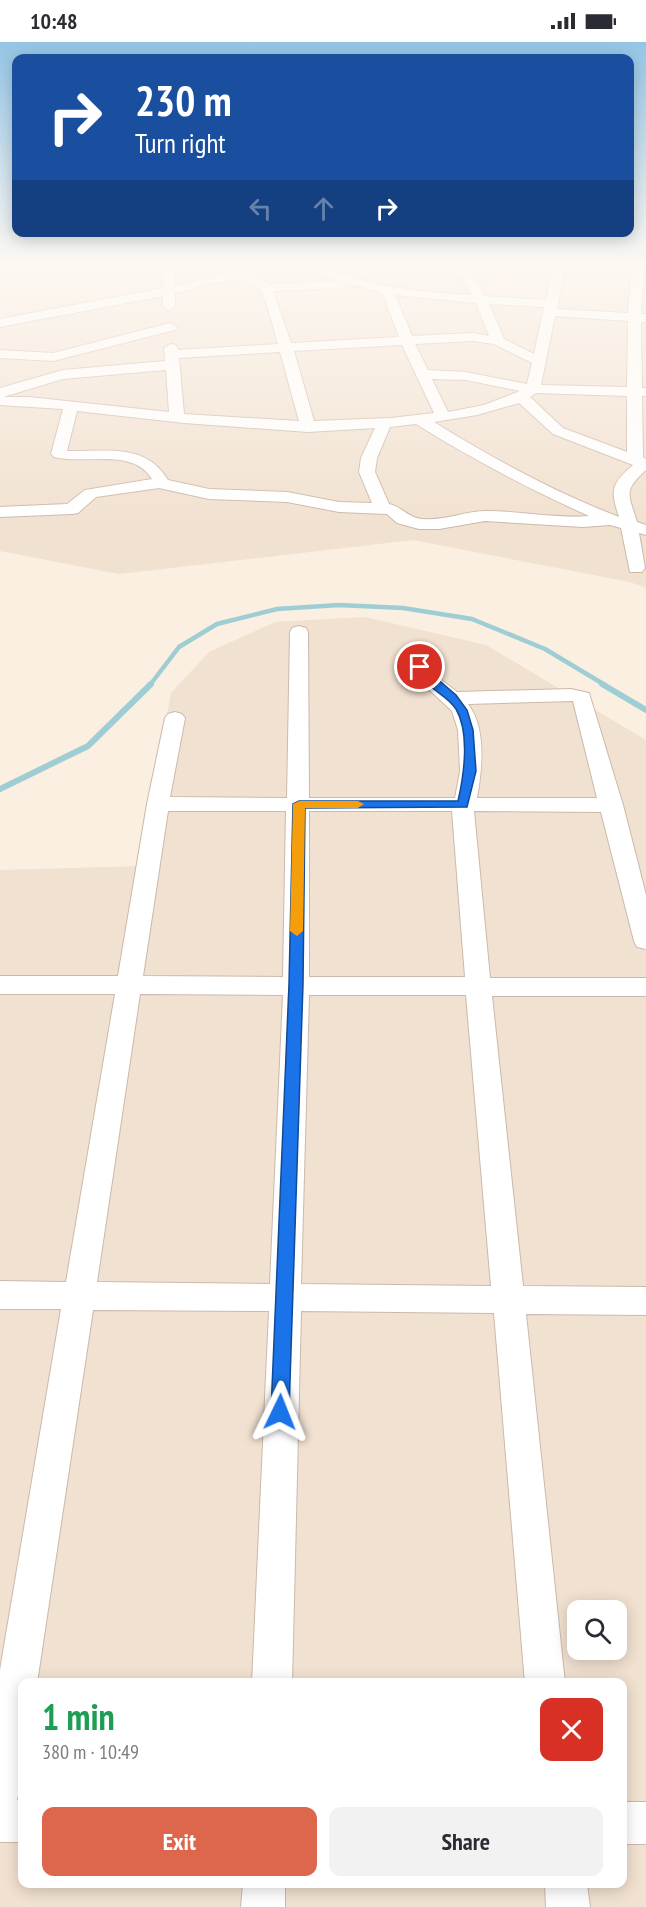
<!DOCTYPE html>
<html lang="en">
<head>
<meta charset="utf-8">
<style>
	body { margin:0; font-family:"PT Sans Narrow",sans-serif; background:#f2f2f3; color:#2b2b33; height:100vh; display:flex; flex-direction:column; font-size:22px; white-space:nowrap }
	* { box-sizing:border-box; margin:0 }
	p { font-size:20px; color:#7c7c81 }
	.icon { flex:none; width:33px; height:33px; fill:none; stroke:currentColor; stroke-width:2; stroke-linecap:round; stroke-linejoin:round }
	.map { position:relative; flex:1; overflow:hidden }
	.sheet { position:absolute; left:18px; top:1636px; width:609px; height:210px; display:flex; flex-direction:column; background:#fff; border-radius:12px; box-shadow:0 3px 15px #0003 }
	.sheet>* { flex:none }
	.guide { position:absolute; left:12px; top:12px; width:622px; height:183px; border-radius:12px; box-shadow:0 3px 15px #0003; background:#1a4fa0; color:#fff; overflow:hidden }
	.buttons { position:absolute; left:567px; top:1558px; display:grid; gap:12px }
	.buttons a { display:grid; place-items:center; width:60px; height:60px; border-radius:12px; background:#fff; box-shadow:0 3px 15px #0003; font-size:30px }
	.pin { position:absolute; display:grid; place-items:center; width:51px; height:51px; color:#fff; margin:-26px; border:3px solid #fff; border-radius:50%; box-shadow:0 2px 6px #0007 }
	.me { position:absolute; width:66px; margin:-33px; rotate:2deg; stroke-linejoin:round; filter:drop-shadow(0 0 4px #0008) }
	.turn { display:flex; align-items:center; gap:21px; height:126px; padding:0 24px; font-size:27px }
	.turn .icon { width:78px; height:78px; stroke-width:2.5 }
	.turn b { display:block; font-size:42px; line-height:51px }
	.lanes { display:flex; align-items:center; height:57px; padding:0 24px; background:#0003; justify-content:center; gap:30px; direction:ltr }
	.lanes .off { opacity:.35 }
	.round { display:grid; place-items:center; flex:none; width:63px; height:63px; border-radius:12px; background:#f2f2f3 }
	.summary { display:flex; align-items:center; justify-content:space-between; height:102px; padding:0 24px }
	h1 { font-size:36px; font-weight:700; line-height:45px; color:#1e9e55 }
	.cta { display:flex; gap:12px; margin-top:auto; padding:12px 24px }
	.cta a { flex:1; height:69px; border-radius:12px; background:#dd674d; color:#fff; font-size:24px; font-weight:700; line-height:69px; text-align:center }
	.cta a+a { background:#f2f2f3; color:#2b2b33 }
	.status { display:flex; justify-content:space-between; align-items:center; height:42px; padding:0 30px; background:#fff; direction:ltr }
	.status svg { height:16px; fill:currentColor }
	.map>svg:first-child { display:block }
	.residential { fill:#f1e1d0; fill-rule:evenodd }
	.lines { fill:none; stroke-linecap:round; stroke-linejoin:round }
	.stream-far1 { stroke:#9ecdd3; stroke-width:4.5 }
	.stream { stroke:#9ecdd3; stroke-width:6 }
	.minor-casing { stroke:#ccb9ab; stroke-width:2 }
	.minor { fill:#fff; fill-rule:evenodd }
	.route { fill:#1a73e8; stroke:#114b97; stroke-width:1.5 }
	.slow { fill:#f59e0b }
</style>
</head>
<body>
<div class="status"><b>10:48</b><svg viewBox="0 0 49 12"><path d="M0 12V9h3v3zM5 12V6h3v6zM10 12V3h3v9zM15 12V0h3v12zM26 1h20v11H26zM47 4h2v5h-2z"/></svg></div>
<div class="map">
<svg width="646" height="1865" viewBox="0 0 646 1865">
	<rect width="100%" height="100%" fill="#faefe1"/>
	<g class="residential">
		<polygon points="0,222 646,222 646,546 630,540 413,498 119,532 0,509"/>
		<path d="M365,575l121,28 160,95v1167h-646v-1037l141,-4 30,-173 38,-41 66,-30zM578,1569h38v39h-38zM22,1641h600v201h-600z"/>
	</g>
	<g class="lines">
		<polyline class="stream-far1" points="150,643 179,605 217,582 277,567 339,563 403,566 472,577 545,607 605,643"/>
		<g class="stream">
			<polyline points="602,642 646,668"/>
			<polyline points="0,747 88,704 151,642"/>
		</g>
		<defs>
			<g id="minor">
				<path d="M163,222h12v22l88,-22h20l-2,3 -32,8 10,2 10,7 67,-3 -38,-17c24,0 45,12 68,17 34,9 71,12 106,14l-17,-31h12l18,32 61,4 8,-36h12l-9,45 71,4 4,-49h12l-3,50h5v8h-5l1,66h4v8h-4l1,61 3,2v11c-24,22 -17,24 -9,52l9,3v10l-7,-2 6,35 -3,4h-12l-9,-44 -11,-3 -27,2 -98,-6 -46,8h-20l-22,-6 -10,-9 -48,-2 -52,-10 -78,-3 -50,-11 -63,9 -18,16 -6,1 -72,3v-10l67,-3 18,-14 67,-11c-19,-32 -69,-14 -98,-22l-3,-3 12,-45 -63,-4v-17l63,-18 102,-9 -1,-13 7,-4 5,1 2,5 100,-6c-4,-13 -11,-44 -18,-54 -14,-21 -65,-1 -85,3v13l-6,4 -6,-4v-10l-163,31v-8l163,-31zM348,242l34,8 17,45 -108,6 -18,-52 69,-3zM395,253l81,8 13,33 -16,-3 -61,3zM489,262l55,3 -10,47 -30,-15zM555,274l73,5 -1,66 -86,-2zM473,299l21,3 38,19 -5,21 -61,-12 -38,-2 -13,-26zM402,303l32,68 -43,5 -77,3 -20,-70zM280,310l19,69 -115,-7 -5,-56zM166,328l3,42 -140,-15h-26l60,-18zM432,337l34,1 54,11 -36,14 -36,7zM536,351l91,3v56l-64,-24 -33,-31zM519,361l34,31 80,31c-22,19 -23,25 -14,52 -65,-25 -127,-59 -185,-95l43,-7zM77,369l107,12 124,9 67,-4 -14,30 -2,14 13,31 -33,-1 -52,-10 -78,-3 -41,-9c-23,-38 -62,-28 -101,-29zM416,382c56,35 113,65 173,92 -34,3 -68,-5 -102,-5 -22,0 -43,10 -65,8 -14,-1 -21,-13 -33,-15l-14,-32 2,-14 13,-31z"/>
				<polygon points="170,281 177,285 175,288 53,319 0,316 0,308 53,311"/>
				<path d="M299,584l7,2 2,4 1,166h146l5,-27 -2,-41 -6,-19 -27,-25 -22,-29 3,-4h14l19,25 18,14 114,-3 18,4 34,112 23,90v54l-9,-2 -3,-6 -33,-129 -127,-1 16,167h156v18h-154l31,290 123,1v28l-120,-1 39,369h-40l-31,-370 -193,-2 -9,372h-40l17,-372 -176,-1 -56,373h-15v95l-5,22h5v42h-22v-172l61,-361h-61v-28l66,1 49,-288h-115v-18h118l29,-172 18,-86 3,-4 7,-2 7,2 3,4 -15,79 117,1 3,-166 2,-4zM573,659l24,97h-120c5,-28 10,-70 -9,-94zM168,769h118l-3,166 -140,-1zM309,769h143l13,166h-156zM140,952l143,1 -13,289 -173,-2zM309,953h157l25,291 -190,-2z"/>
				<rect x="622" y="1760" width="24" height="42"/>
				<polygon points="243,1842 285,1842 285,1865 241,1865"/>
				<polygon points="545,1842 587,1842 590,1865 546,1865"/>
			</g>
		</defs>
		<use href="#minor" class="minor-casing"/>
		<use href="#minor" class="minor"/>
	</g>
	<linearGradient id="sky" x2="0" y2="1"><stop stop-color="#94c5e6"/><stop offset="0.46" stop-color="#fdf8f2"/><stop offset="1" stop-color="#fdf8f2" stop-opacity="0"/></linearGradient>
	<rect width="646" height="483" fill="url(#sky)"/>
	<path class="route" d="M420,622l36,31 11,15 6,20 3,41 -9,36 -162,1 -2,176 -14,428 -2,6 -7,2 -6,-2 -3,-6 18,-428 4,-180 6,-3h159c6,-26 12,-68 -2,-92 -7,-11 -19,-16 -28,-25 -4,-5 -8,-10 -12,-15l-1,-2z"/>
	<polygon class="slow" points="299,759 358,759 364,762 358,766 305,766 303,889 297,894 290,889 293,762"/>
</svg>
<div class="buttons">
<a><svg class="icon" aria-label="search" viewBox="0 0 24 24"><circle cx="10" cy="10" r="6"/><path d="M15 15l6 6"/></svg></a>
</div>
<div class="pin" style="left:420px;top:625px;background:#d93025"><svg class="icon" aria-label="arrive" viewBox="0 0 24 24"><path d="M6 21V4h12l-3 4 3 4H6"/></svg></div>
<svg class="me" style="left:280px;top:1370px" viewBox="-20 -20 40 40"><path d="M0-17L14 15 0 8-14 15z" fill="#1a73e8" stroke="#fff" stroke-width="4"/></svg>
<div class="guide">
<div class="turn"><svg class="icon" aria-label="right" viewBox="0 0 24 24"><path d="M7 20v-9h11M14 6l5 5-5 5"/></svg><div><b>230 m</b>Turn right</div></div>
<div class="lanes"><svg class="icon off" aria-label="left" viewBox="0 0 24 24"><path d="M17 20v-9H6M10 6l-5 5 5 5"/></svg><svg class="icon off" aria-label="ahead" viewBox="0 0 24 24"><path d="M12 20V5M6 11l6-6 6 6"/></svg><svg class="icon" aria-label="right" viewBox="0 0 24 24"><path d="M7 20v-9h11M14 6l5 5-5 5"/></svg></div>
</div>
<section class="sheet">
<div class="summary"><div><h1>1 min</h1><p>380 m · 10:49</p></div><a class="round" style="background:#d93025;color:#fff"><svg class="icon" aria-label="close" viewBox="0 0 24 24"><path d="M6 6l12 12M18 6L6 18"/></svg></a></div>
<div class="cta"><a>Exit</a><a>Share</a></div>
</section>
</div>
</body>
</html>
